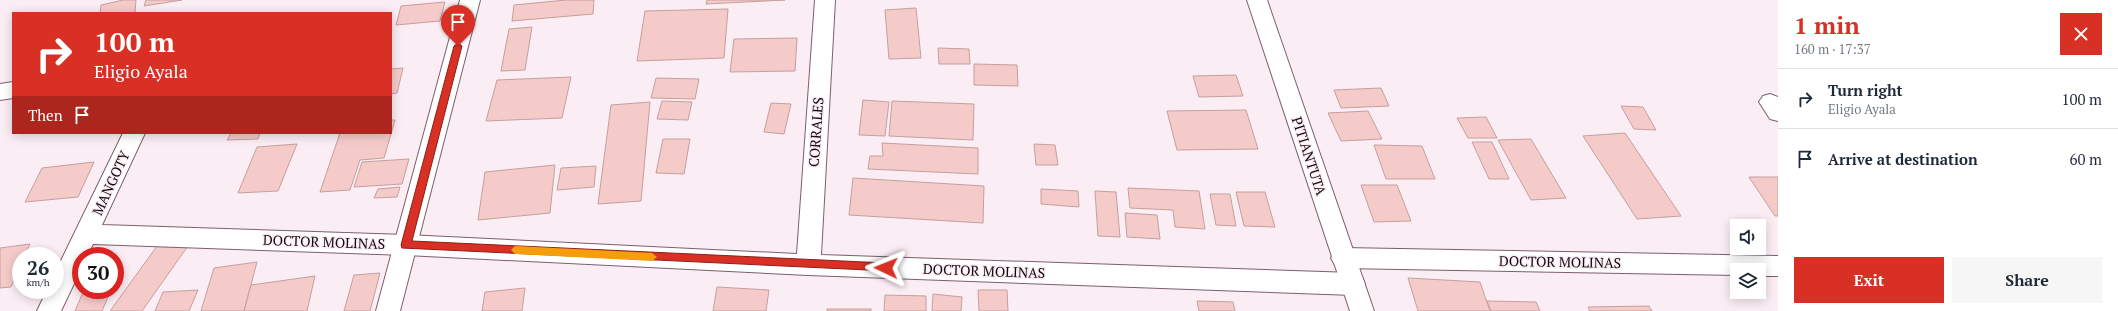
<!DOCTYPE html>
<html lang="en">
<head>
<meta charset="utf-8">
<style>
	body { margin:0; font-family:"PT Serif",serif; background:#f6f6f7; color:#1f2937; height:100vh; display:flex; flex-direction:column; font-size:15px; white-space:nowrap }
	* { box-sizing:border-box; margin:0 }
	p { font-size:13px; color:#747a83 }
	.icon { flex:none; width:22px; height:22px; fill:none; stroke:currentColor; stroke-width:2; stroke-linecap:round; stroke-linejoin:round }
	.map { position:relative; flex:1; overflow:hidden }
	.sheet { display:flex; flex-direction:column; background:#fff; width:340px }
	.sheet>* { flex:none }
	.banner { position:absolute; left:12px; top:12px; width:380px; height:122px; border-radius:0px; box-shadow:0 2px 10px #0003; background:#d93025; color:#fff; overflow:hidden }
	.buttons { position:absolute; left:1730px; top:219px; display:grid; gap:8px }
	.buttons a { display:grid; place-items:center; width:36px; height:36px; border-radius:0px; background:#fff; box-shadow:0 2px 10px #0003; font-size:20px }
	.speed { position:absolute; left:12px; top:247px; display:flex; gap:8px; font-size:20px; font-weight:700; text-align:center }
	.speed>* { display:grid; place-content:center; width:52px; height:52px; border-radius:50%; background:#fff; box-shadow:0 2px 10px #0003; line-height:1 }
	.speed small { font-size:10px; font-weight:400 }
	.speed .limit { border:6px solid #d22; background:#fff; color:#111 }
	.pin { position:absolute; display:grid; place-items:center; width:34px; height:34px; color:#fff; margin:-41px -17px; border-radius:50% 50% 50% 0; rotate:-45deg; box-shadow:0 0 4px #0007 }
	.pin .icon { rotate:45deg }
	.me { position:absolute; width:44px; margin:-22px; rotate:272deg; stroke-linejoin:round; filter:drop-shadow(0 0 3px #0008) }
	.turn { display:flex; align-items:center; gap:14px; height:84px; padding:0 16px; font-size:18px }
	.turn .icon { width:52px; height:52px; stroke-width:2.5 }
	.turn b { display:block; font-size:28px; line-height:34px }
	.then { display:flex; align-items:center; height:38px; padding:0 16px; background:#0003; gap:8px; font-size:15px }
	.round { display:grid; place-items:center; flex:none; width:42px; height:42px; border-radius:0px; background:#f6f6f7 }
	.overview { display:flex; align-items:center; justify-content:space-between; height:68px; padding:0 16px }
	h1 { font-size:24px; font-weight:700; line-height:30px; color:#d93025 }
	.action { display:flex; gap:8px; margin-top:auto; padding:8px 16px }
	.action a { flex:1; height:46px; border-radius:0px; background:#d93025; color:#fff; font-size:16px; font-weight:700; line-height:46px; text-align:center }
	.action a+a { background:#f6f6f7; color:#1f2937 }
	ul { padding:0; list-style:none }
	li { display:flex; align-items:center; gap:12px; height:60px; padding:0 16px; border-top:1px solid #e0e1e3 }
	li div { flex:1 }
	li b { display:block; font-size:15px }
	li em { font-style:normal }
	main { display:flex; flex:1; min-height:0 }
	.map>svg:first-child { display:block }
	.building { fill:#f5cbca; stroke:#c59f9e }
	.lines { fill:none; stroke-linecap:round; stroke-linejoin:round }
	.street-casing { stroke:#7c5e6e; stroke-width:2 }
	.secondary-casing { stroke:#7c5e6e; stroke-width:2 }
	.street { fill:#fff; fill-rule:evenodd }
	.secondary { fill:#fff; fill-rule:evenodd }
	.route { fill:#d93025; stroke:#8d1f18 }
	.slow { fill:#f59e0b }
	.labels { text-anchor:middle; stroke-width:3; stroke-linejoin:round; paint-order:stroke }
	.street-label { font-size:14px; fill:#13080e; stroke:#fbedf4 }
</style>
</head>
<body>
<main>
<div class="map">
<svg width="1778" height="311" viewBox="0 0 1778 311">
	<rect width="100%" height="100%" fill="#fbedf4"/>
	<g class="building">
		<polygon points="123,0 136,0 135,13 100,13 101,5"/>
		<polygon points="146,0 182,0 144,6"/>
		<polygon points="566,0 594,0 593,14 512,21 514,5"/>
		<polygon points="707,0 785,0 706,4"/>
		<polygon points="445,2 440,21 396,25 401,6"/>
		<polygon points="916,8 921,58 889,59 885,10"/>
		<polygon points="728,9 724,58 637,61 645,11"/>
		<polygon points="532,27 525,70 501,71 509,29"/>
		<polygon points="797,38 795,71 730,72 734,39"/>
		<polygon points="938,48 969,49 970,64 939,64"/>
		<polygon points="974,64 1017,65 1018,86 974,85"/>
		<polygon points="403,68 397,93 391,94 391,69"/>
		<polygon points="1236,75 1243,96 1199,97 1193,76"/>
		<polygon points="571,77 562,118 486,121 497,80"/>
		<polygon points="656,78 699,79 695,99 651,98"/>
		<polygon points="1381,88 1389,106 1341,108 1334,90"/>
		<polygon points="863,100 889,102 885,136 859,135"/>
		<polygon points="662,101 692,102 688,120 657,119"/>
		<polygon points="892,101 974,104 973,140 889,136"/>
		<polygon points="650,102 641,201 598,204 611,105"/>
		<polygon points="771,103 791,104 784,134 764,132"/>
		<polygon points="1621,106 1643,107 1656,130 1634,129"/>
		<polygon points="1246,110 1258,149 1177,150 1167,111"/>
		<polygon points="1368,111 1382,139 1341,141 1328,113"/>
		<polygon points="1486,117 1497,138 1468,138 1457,118"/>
		<polygon points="391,120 395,120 384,158 360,160 350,190 320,192 340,133 391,133"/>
		<polygon points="231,133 260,133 258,139 227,140"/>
		<polygon points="1625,133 1681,216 1637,219 1583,136"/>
		<polygon points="663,139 690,139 684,174 656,173"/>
		<polygon points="1531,139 1566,198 1531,200 1498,140"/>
		<polygon points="1472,142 1492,142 1509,179 1489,179"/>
		<polygon points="882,143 978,148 978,174 868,169 870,156 883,156"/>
		<polygon points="297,144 278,191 238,193 257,147"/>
		<polygon points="1034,144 1055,145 1058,165 1036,165"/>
		<polygon points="1374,145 1422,146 1435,179 1386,179"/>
		<polygon points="409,159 402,184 354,187 362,162"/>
		<polygon points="94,162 78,197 25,202 42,168"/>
		<polygon points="555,165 550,213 478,220 485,172"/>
		<polygon points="596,166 594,187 557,190 561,168"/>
		<polygon points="1749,177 1778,177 1778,216 1775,216"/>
		<polygon points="853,178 984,186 983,223 849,215"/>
		<polygon points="1361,185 1397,185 1411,221 1374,222"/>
		<polygon points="400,187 397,197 374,198 378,189"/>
		<polygon points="1128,188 1199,191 1205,229 1175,227 1173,210 1130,208"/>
		<polygon points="1041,189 1078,191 1079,207 1041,204"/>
		<polygon points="1095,191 1116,192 1120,237 1098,236"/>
		<polygon points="1236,192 1265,192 1275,227 1244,226"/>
		<polygon points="1210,194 1230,194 1236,226 1216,225"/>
		<polygon points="1125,213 1157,215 1160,239 1127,237"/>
		<polygon points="160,242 188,246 142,311 110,311"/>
		<polygon points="30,244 24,256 21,256 21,264 11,287 0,288 0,248"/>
		<polygon points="257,262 244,311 201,311 214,268"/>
		<polygon points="380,273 370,311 344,311 354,275"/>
		<polygon points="315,276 307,311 244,311 251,285"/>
		<polygon points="1408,278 1480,282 1490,311 1418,311"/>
		<polygon points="717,287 769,290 766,311 713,311"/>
		<polygon points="525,288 522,311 482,311 485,292"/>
		<polygon points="84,290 111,290 102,311 75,311"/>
		<polygon points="198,290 189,311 155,311 163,292"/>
		<polygon points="978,290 1007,290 1008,311 979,311"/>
		<polygon points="933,294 962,297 961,311 932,311"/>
		<polygon points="885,295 926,296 926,311 884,311"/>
		<polygon points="1197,301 1233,302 1235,311 1199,311"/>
		<polygon points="1487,301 1536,302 1540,311 1491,311"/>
		<polygon points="1649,306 1652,311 1590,311 1588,307"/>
		<rect x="827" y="309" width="44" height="2"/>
	</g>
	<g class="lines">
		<defs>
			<g id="street">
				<polygon points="815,0 835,0 821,255 1353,273 1362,277 1365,284 1362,291 1353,295 808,275 406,255 93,244 87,256 81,256 81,269 61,311 37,311 47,290 55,290 55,273 123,133 145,133 102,225 406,235 797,254"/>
				<polygon points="13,82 13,98 0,100 0,84"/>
				<polygon points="1770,94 1778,97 1778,121 1770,119 1759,102 1763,96"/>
				<polygon points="1343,248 1778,256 1778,276 1759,276 1759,270 1737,270 1737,275 1343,268 1335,265 1331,258 1335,251"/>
			</g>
			<g id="secondary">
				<polygon points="460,0 480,0 400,311 376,311"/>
				<polygon points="1247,0 1267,0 1374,311 1350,311"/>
			</g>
		</defs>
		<use href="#street" class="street-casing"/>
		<use href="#secondary" class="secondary-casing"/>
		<use href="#street" class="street"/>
		<use href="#secondary" class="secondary"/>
	</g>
	<polygon class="route" points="458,43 462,46 412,241 886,263 889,264 889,271 402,248 401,245 454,46"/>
	<polygon class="slow" points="515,246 652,253 657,257 652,261 515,254 511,250"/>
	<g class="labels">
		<g class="street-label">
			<text transform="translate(816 132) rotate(-86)" y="5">CORRALES</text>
			<text transform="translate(1309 156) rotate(72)" y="5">PITIANTUTA</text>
			<text transform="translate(111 183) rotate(-65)" y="5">MANGOTY</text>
			<text transform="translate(324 242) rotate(2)" y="5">DOCTOR MOLINAS</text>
			<text transform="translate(1560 262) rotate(1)" y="5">DOCTOR MOLINAS</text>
			<text transform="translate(984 271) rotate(2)" y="5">DOCTOR MOLINAS</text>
		</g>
	</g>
</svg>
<div class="buttons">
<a><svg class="icon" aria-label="sound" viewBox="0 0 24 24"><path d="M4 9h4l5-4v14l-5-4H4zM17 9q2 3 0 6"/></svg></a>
<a><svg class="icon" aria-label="layers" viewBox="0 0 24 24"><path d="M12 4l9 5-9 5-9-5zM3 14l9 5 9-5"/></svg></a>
</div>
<div class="speed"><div>26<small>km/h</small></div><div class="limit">30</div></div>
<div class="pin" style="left:458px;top:46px;background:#d93025"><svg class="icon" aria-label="arrive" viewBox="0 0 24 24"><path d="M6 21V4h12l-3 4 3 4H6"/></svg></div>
<svg class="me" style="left:886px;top:268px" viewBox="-20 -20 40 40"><path d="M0-17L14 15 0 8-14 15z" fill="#d93025" stroke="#fff" stroke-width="4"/></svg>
<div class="banner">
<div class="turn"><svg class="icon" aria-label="right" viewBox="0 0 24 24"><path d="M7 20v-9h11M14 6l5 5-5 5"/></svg><div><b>100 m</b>Eligio Ayala</div></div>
<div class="then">Then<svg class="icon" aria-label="arrive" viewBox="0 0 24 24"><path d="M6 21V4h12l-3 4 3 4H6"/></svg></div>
</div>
</div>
<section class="sheet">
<div class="overview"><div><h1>1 min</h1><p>160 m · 17:37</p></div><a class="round" style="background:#d93025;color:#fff"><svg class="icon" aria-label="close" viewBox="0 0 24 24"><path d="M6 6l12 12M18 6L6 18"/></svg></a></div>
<ul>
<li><svg class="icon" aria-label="right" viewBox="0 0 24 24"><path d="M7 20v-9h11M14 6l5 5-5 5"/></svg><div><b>Turn right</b><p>Eligio Ayala</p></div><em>100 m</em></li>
<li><svg class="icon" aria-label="arrive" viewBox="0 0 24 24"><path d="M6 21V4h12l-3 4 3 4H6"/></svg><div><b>Arrive at destination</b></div><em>60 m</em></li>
</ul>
<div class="action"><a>Exit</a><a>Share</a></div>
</section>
</main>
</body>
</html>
